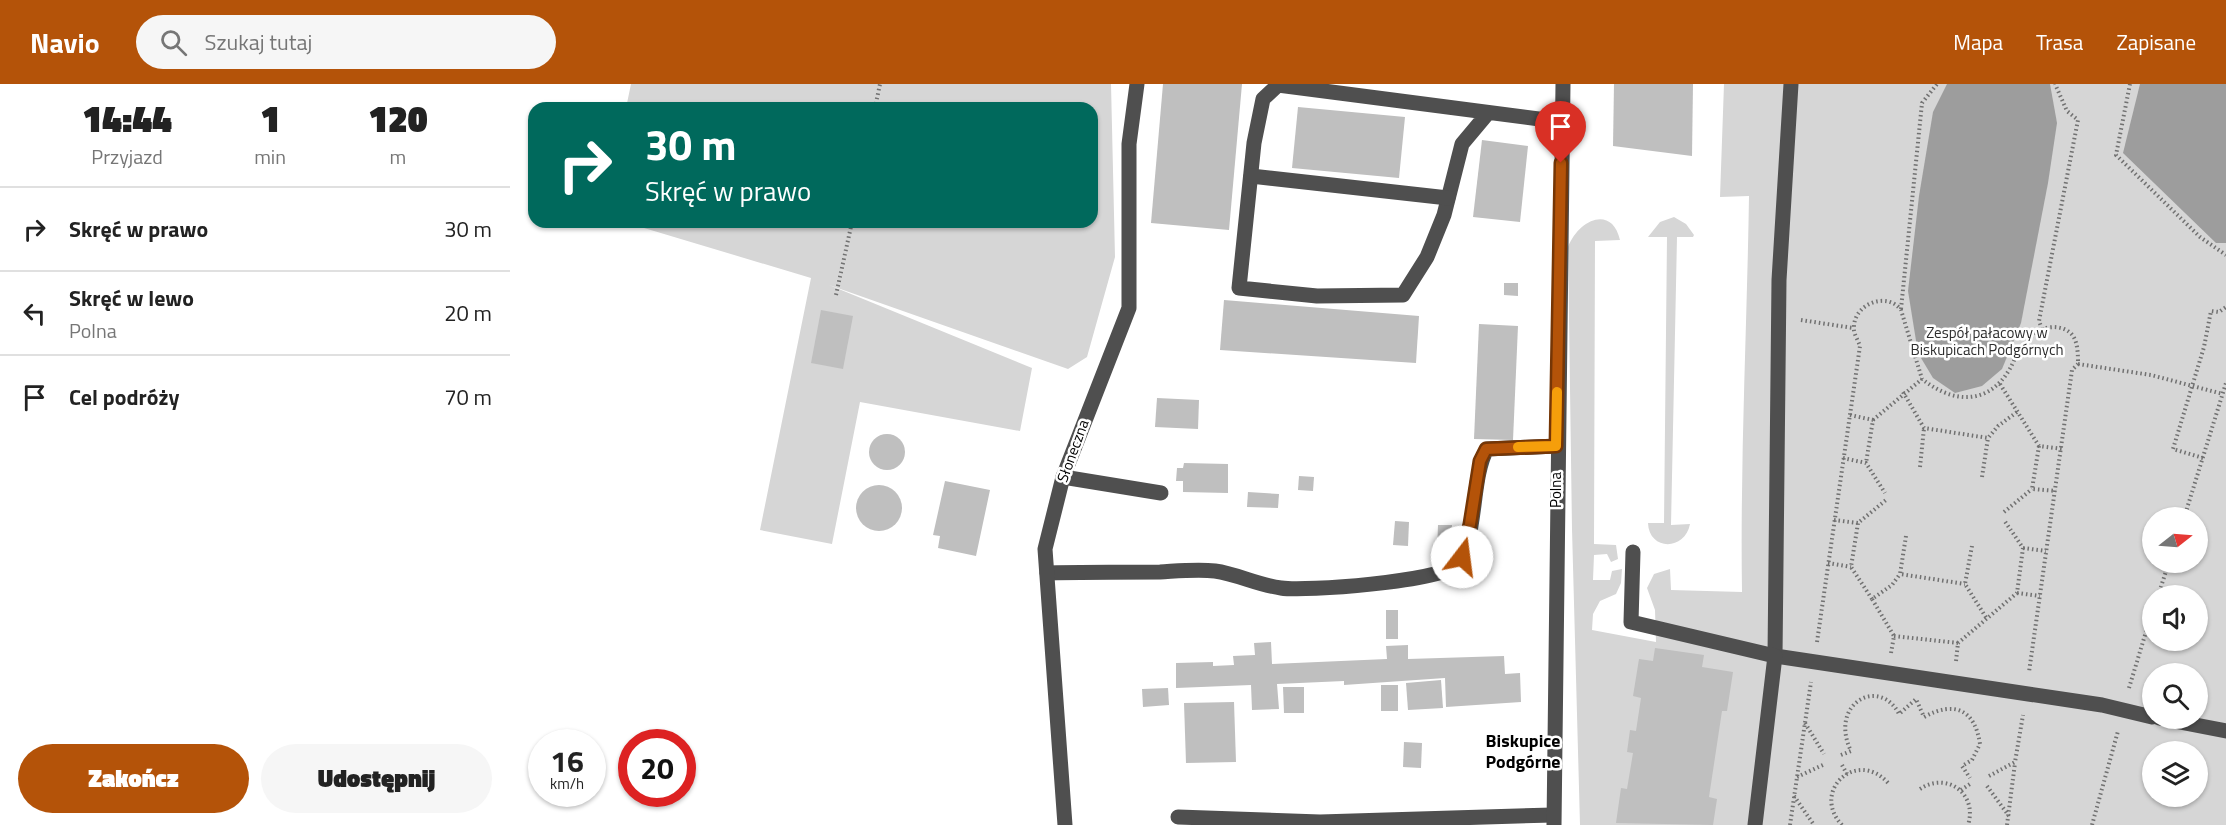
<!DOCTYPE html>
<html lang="pl">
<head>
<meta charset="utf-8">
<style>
	body { margin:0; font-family:"Titillium Web",sans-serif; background:#f6f6f6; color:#222; height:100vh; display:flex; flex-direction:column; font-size:22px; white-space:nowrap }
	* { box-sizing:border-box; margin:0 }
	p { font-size:20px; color:#767676 }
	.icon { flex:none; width:33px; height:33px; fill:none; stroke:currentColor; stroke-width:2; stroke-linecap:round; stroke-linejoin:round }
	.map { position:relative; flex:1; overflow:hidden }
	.sheet { display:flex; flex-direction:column; background:#fff; width:510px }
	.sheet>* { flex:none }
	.banner { position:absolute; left:18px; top:18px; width:570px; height:126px; border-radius:18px; box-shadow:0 2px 4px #0004; background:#00695c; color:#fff; overflow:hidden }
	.needle { width:39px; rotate:73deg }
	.fabs { position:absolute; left:1632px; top:423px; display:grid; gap:12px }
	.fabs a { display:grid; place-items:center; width:66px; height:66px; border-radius:50%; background:#fff; box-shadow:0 2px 4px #0004; font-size:30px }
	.speed { position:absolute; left:18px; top:645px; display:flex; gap:12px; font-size:30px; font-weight:700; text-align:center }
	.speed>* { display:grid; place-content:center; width:78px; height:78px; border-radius:50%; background:#fff; box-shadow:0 2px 4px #0004; line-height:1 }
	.speed small { font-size:15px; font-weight:400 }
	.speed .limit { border:9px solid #d22; background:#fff; color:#111 }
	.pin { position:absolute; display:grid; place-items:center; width:51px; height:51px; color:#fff; margin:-62px -26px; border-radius:50% 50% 50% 0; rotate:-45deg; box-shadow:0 0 6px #0007 }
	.pin .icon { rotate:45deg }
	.me { position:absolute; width:66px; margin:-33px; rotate:15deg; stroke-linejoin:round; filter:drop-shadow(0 0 4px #0008) }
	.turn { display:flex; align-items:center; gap:21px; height:126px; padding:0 18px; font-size:27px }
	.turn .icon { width:78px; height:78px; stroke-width:2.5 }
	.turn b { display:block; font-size:42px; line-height:51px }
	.eta { display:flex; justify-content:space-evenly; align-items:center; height:102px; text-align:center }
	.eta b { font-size:36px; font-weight:800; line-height:42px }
	.action { display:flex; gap:12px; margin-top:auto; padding:12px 18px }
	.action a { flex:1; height:69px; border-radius:36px; background:#b45309; color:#fff; font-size:24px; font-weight:800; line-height:69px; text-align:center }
	.action a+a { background:#f6f6f6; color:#222 }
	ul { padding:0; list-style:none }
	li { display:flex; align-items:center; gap:18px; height:84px; padding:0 18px; border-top:2px solid #e0e0e0 }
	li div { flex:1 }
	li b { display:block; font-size:22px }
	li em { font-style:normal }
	header { display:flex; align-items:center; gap:36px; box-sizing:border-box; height:84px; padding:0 30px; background:#b45309; color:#fff }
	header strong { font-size:28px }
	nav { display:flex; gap:33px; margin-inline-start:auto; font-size:21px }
	.search { width:420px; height:54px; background:#f6f6f6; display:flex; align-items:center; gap:15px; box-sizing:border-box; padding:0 21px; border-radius:33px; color:#767676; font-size:22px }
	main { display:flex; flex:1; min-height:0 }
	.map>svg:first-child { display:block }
	.green { fill:#d6d6d6; fill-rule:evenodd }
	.water { fill:#9d9d9d }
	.building { fill:#bfbfbf }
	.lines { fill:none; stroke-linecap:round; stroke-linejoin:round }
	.path { stroke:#717171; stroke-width:4; stroke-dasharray:1.5 3; stroke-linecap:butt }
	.minor { stroke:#4f4f4f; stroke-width:15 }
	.route-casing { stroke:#753606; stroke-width:15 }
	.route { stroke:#b45309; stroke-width:10 }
	.slow { stroke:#f59e0b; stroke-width:10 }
	.labels { text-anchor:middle; stroke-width:5; stroke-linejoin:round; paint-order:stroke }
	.park-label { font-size:15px; fill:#2d2d2d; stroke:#fff }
	.street-label { font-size:15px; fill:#000; stroke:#fff }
	.quarter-label { font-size:18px; font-weight:bold; fill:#000; stroke:#fff }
</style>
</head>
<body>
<header>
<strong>Navio</strong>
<div class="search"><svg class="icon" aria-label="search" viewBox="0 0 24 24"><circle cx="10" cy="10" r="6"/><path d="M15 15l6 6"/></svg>Szukaj tutaj</div>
<nav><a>Mapa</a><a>Trasa</a><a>Zapisane</a></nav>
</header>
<main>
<section class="sheet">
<div class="eta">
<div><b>14:44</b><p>Przyjazd</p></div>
<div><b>1</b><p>min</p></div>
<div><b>120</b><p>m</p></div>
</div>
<ul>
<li><svg class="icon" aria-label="right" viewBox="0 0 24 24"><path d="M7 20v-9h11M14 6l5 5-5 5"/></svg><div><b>Skręć w prawo</b></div><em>30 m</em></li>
<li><svg class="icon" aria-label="left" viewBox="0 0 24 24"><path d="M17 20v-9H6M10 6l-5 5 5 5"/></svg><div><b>Skręć w lewo</b><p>Polna</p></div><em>20 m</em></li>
<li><svg class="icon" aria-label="arrive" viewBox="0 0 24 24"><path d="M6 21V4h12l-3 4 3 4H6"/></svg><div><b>Cel podróży</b></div><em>70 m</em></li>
</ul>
<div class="action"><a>Zakończ</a><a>Udostępnij</a></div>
</section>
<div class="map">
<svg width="1716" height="741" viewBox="0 0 1716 741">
	<rect width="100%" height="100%" fill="#fff"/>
	<g class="green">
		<polygon points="121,0 601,0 605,173 577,273 558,285 319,201 522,284 510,347 350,318 322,460 250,446 301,194 114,138 582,138 582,24 116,24"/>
		<path d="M1214,0h502v741h-646l-8,-296 -4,-282c11,-28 44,-42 52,-7l-25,1 -1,303 22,1 2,14 -7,3 -4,-8 -13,1 -1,25h17l2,-9 10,-2 -1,14 -5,11 -16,7 -7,13 -1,16 64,12 -1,-32 -8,-22 7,-14 16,-5 1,21 71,2c-2,-132 5,-264 7,-396l-29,1zM1642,434h46v44h-46zM1642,512h46v44h-46zM1642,590h46v44h-46zM1642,668h46v44h-46z"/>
		<path d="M1164,133l12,7 8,11 -1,2h-16l-6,288 19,-1c-5,27 -41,27 -42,-1h16l3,-286h-19l12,-15z"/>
	</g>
	<g class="water">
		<polygon points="1437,0 1540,0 1547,39 1538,99 1511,239 1492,285 1472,302 1445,309 1423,294 1408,269 1398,207 1409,112 1423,28"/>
		<polygon points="1630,0 1716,0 1716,159 1706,159 1613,69"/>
	</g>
	<g class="building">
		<polygon points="653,0 732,0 719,146 641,139"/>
		<polygon points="1104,0 1183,0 1182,72 1103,62"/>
		<polygon points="788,23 895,33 889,94 782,84"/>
		<polygon points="972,56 1018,62 1010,138 963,133"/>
		<polygon points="994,199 1008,199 1008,212 994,211"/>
		<polygon points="714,216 909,232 906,279 710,266"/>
		<polygon points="311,226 343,232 333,285 301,279"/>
		<polygon points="969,240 1008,242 1003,356 964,355"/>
		<polygon points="647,314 689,316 688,345 645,343"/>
		<circle cx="377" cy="368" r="18"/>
		<polygon points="674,379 718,380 718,409 673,408 673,397 666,397 667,384 673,384"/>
		<polygon points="789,392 804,393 803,407 788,406"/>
		<polygon points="435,397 480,406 466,472 428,464 430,452 423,451"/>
		<circle cx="369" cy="424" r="23"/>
		<polygon points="738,408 769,410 768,424 737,423"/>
		<polygon points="885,437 899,438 898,462 883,461"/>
		<polygon points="928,441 942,441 940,469 927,468"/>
		<rect x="876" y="526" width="12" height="29"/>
		<polygon points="761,558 762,580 877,575 876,562 898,561 898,575 994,572 995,590 1010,589 1011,618 936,623 935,594 834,601 834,597 767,600 769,625 742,626 741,601 666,604 666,579 703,578 703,582 724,581 723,572 745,571 744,559"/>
		<polygon points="1145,564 1194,571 1192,583 1223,588 1217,627 1212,627 1199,713 1207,715 1203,741 1106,739 1111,704 1117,705 1123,669 1117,668 1120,646 1126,647 1131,614 1123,612 1129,575 1143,577"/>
		<polygon points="931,596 933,624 898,626 896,599"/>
		<rect x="871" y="601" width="17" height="26"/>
		<polygon points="773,603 794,603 794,629 774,629"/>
		<polygon points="658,604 659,621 633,623 632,605"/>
		<polygon points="724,618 726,678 676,679 674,619"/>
		<polygon points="894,658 912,659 911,684 893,683"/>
	</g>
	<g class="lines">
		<g class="path">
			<polyline points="1620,0 1606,71 1690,153 1716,171"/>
			<polyline points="365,24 370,0"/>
			<polyline points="326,211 342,138"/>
			<polyline points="1391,225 1412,19 1427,0"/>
			<polyline points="1291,236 1343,244"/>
			<polyline points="1532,245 1529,237 1568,36 1557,27 1545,0"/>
			<polyline points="1568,280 1641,291 1713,310"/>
			<polyline points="1490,300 1529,362 1553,365"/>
			<polyline points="1393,308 1414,344 1478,354 1488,342 1507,328"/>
			<polyline points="1340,331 1363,336 1356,379"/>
			<polyline points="1363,336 1412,295"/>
			<polyline points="1529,362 1522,405 1546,407"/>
			<polyline points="1333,374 1356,379 1375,409"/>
			<polyline points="1693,374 1663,365 1694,263 1701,227 1709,228 1716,223"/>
			<polyline points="1410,383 1414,344"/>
			<polyline points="1472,393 1478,354"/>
			<polyline points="1494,428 1522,405"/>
			<polyline points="1674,434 1716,299"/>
			<polyline points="1324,436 1348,439"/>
			<polyline points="1396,452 1390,490 1455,500"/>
			<polyline points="1462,462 1455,500 1477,535"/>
			<polyline points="1513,464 1536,467"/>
			<polyline points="1318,479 1341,483"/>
			<polyline points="1507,509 1530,512"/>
			<polyline points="1648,512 1659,478"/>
			<polyline points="1362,515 1341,483 1348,439 1376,416"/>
			<polyline points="1384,552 1448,559"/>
			<path d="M1307,558l43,-296c-2,-6 -7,-13 -6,-19 0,-23 33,-36 47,-17l21,69c39,31 78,22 95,-26l8,2c1,-6 2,-13 6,-18 9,-12 33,-14 42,-1 5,7 5,20 5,28l-6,6 -43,302"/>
			<polyline points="1381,569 1384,552 1362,515 1382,501 1390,490"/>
			<polyline points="1446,577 1448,559 1507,509 1513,464 1494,436"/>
			<polyline points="1619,604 1642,528"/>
			<polyline points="1295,639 1314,670"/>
			<path d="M1331,671l10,-4c-23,-48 29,-75 48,-37l17,-15 8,18c31,-17 51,-7 56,27l-8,16 -10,6 8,12"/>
			<polyline points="1332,681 1337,690"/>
			<polyline points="1479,692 1505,678 1513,631"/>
			<polyline points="1287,693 1315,680"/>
			<polyline points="1477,702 1499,732"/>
			<path d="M1410,705c27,-18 58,5 48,36"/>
			<polyline points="1451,706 1460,700"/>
			<polyline points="1284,712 1304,741"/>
			<polyline points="1280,741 1301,598"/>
			<path d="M1332,741c-32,-34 15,-77 46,-42"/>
			<polyline points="1497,741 1505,679"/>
			<polyline points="1582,741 1608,647"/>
		</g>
		<g class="minor">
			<polyline points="1281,0 1269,196 1265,572 1592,621 1642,633"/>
			<polyline points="978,29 952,60 934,131 917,173 893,211 807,212 729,204 744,59 753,15 768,1 1052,38"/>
			<polyline points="741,92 938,114"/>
			<polyline points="553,393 651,409"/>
			<polyline points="1123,468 1121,538 1265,572 1245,741"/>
			<path d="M537,489c38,-1 75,-1 113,-1 18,-1 37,-3 55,-1 22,3 43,14 66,17 24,4 158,-7 174,-22 23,-21 15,-87 32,-117l69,-3"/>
			<polyline points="1649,634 1716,647"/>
			<polyline points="668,733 810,738 1043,731"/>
			<polyline points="555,741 535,465 553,393 619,224 619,60 627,0"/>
			<polyline points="1044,741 1053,0"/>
		</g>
	</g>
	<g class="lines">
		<defs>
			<polyline id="route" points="952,473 960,440 970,377 976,365 1046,362 1051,79"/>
		</defs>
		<use href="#route" class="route-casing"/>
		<use href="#route" class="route"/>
		<polyline class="slow" points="1008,363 1046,362 1047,308"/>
	</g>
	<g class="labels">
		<g class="park-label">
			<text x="1477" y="254">Zespół pałacowy w<tspan x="1477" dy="17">Biskupicach Podgórnych</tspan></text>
		</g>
		<g class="street-label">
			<text transform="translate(563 367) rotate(-70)" y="5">Słoneczna</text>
			<text transform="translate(1046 406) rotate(-90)" y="5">Polna</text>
		</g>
		<g class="quarter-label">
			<text x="1013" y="663">Biskupice<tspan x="1013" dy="21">Podgórne</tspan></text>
		</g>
	</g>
</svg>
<div class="fabs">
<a><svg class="needle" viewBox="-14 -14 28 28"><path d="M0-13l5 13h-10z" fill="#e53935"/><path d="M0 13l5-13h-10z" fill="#767676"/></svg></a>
<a><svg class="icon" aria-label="sound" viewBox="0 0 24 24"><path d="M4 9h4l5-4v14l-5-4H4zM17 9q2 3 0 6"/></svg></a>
<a><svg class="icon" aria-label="search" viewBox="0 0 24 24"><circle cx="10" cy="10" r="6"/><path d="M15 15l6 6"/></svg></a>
<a><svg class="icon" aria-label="layers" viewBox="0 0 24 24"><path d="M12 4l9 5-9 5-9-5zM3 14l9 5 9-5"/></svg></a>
</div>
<div class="speed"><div>16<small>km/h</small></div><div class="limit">20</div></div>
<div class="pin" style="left:1051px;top:79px;background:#d93025"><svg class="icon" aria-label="arrive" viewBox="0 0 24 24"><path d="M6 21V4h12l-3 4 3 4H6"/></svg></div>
<svg class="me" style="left:952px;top:473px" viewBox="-20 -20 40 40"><circle r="19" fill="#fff"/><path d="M0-13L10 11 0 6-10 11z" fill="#b45309"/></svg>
<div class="banner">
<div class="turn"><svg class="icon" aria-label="right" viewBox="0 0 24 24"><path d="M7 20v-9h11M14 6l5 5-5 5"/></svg><div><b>30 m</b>Skręć w prawo</div></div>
</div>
</div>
</main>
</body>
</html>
